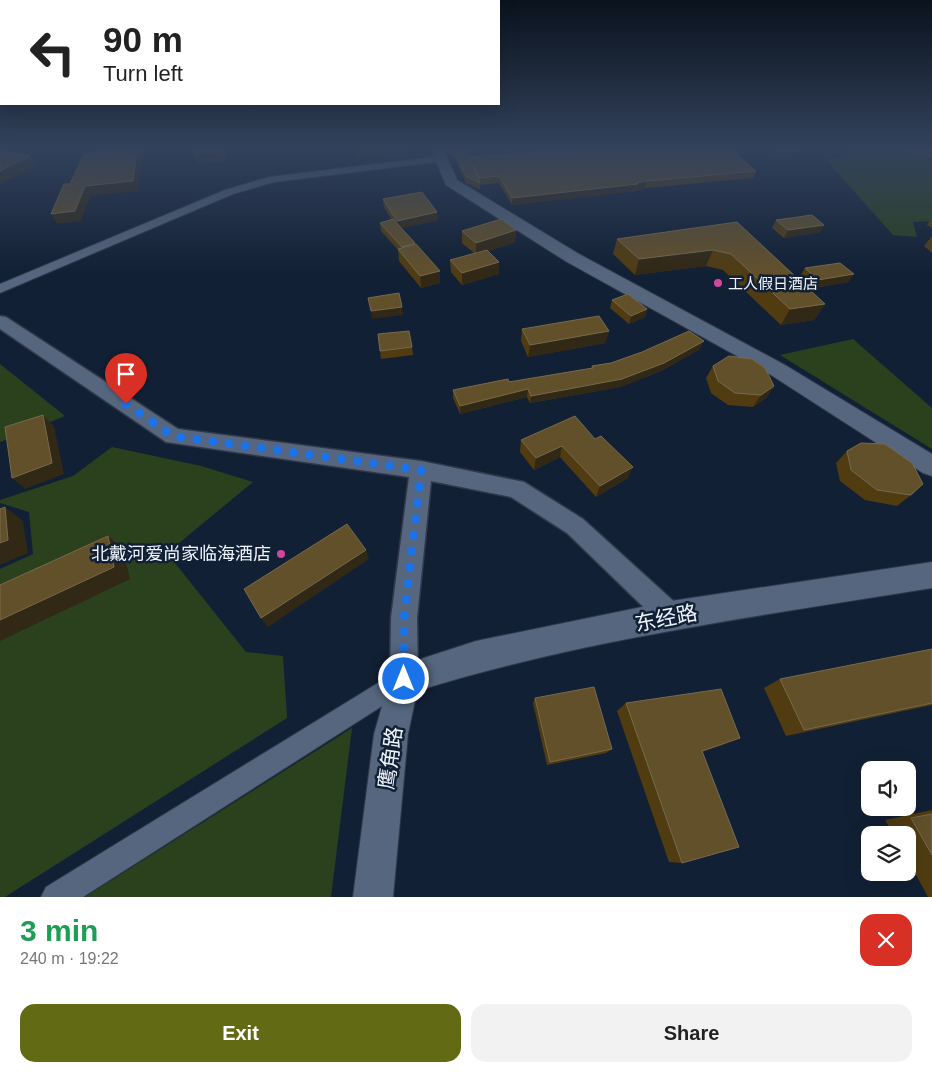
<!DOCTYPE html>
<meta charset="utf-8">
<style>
body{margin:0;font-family:Arial,"Noto Sans SC",sans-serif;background:#f2f2f2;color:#222;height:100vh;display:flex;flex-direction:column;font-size:19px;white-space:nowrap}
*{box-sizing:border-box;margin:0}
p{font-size:16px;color:#767676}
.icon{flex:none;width:28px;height:28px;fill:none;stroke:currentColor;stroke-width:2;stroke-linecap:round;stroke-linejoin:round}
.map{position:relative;height:897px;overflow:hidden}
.drawer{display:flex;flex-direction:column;background:#fff;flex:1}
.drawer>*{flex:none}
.banner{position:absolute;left:0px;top:0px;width:500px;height:105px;box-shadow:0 5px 20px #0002;background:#fff;color:#222;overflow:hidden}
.controls{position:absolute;left:861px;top:761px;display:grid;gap:10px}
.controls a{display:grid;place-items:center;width:55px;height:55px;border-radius:10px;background:#fff;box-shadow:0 5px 20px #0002;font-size:25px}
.pin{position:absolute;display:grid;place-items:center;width:42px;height:42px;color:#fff;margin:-51px -21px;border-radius:50% 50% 50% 0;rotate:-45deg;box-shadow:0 0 5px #0007}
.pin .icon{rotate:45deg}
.me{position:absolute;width:55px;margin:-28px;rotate:0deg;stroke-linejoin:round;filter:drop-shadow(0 0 4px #0008)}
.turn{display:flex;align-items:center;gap:18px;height:105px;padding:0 20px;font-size:22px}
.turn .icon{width:65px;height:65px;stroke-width:2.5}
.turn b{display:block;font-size:35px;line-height:42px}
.round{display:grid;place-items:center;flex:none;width:52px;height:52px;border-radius:15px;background:#f2f2f2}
.headline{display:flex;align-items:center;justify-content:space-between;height:85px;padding:0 20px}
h1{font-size:30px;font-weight:600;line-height:38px;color:#1e9e55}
.button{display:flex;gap:10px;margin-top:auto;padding:10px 20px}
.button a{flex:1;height:58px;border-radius:15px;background:#626b13;color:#fff;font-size:20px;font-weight:600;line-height:58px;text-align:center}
.button a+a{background:#f2f2f2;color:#222}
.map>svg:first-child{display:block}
.green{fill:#2b411e}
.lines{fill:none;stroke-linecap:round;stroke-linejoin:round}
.minor-casing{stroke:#313849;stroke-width:2}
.tertiary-casing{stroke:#313849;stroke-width:3}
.secondary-casing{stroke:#313849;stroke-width:2}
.minor{fill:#55667e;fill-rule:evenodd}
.tertiary{fill:#55667e;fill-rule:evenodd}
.secondary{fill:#55667e;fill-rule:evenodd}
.wall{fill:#513c12}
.shaded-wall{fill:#312815}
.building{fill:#62502b;stroke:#786a4c}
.route{stroke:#1a73e8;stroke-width:9;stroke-dasharray:0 16.2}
.hotel-dot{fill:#d1479c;stroke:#122035;stroke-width:2}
.labels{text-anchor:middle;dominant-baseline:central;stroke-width:5;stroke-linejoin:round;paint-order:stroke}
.far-poi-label{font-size:15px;fill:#eff5fe;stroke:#122035;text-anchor:start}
.poi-label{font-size:18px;fill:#eff5fe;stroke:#122035;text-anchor:end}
.near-street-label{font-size:21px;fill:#eff5fe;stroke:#122035}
</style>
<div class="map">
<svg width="932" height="897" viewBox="0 0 932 897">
<rect width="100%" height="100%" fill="#122035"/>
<path class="green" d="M353 149H424V150L358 157Z
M469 149H568L473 165Z
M842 149H932V221L913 222 917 237 893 235 827 161 848 154Z
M853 339 932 408V449L780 355Z
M0 364 65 416 0 442Z
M112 447 201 466 253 482 167 553 246 652 283 656 287 718 5 897H0V569L33 554 29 512 0 503V500L73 476Z
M352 728 331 897H85Z"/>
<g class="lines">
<defs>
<path id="minor" d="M441 156 446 159 444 161 274 182 233 194 0 293V284L225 190 269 177Z
M404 667 412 671 416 679 412 687 83 897H41L46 887Z"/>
<path id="tertiary" d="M0 316 6 317 178 429 421 461 524 482 583 519 680 607 684 616 680 625 671 629 662 625 567 533 511 497 431 481 417 618 418 679 414 689 404 693 394 689 390 679 391 618 409 477 166 442 0 329Z"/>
<path id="secondary" d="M431 149H443L457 180 579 254 785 365 932 454V476L923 473 771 375 567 262 446 185Z
M932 562V588C760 616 584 639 417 691L408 734 393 897H353L374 734 393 668 476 641 671 601Z"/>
</defs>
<use href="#minor" class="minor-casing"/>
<use href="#tertiary" class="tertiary-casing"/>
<use href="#secondary" class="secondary-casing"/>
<use href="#minor" class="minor"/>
<use href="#tertiary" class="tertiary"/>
<use href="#secondary" class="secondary"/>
</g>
<path class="wall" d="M448 149H466L470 157 738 153V155L756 171 753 178 645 188 636 190V191L512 205 499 183 480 185V190L466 183 455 158H452Z
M770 149H824L776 153Z
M908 149H932V157H917Z
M383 199 437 212 438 220 401 228 440 283 421 288 399 261 398 250 381 231 380 223 392 220 384 207Z
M932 218V228L927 225Z
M776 220 824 225 820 232 784 238 772 228Z
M700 227 825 304 814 320 781 325 723 270 706 266 635 275 613 254 617 239Z
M516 230 515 242 488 251 499 262V274L462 285 451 272 450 260 474 253 462 243V231Z
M932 236V253L924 246Z
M805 268 849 282 813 288 800 276Z
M612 300 647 309 645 317 629 324 610 308Z
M522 329 609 331 605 343 528 357 521 341Z
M412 347 413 355 381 359 380 351Z
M700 349 661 371 620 387 530 403 527 397 460 414 453 398V390L509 382 591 368 592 366Z
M713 366 774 386 766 398 753 407 728 405 711 393 706 378Z
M595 439 628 478 596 497 560 457 534 470 520 452 521 440Z
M847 451 911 495 897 506 865 500 840 481 836 463Z
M932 649V705L786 736 764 688 780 679Z
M535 698 612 749 606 753 547 765 533 703Z
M626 703 726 744 702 752 682 863 669 862 617 711Z
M932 810V897H928L908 860V835H894L885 820Z"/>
<path class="shaded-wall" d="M137 149H143L138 191 90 196 81 221 57 224 51 214 85 186Z
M223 149H227L226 161 198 164 194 154Z
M30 156 36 166 0 184V171Z
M647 181 645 188 636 190V191L512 205V198L636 183Z
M437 212 438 220 398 229 397 221Z
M824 225 820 232 784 238 788 230Z
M516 230 515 242 476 255V243Z
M713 250 706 266 635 275 639 259Z
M499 262V274L462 285V273Z
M440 271V283L421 288 420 276Z
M854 274 849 282 813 288 818 280Z
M825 304 814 320 781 325 790 309Z
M402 307 403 315 372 319 371 311Z
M647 309 645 317 629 324 631 316Z
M609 331 605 343 528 357 530 345Z
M704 341 700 349 661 371 620 387 530 403 531 396Z
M774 386 766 398 753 407 761 395Z
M528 389 527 397 460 414V406Z
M43 415 54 426 64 474 25 489 12 478Z
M562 446 560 457 534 470 536 458Z
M633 467 628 478 596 497 600 486Z
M5 507 23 521 28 553 0 565V543Z
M108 536 123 549 130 579 0 641V620Z
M366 550 369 559 268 627 261 618Z
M740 738 726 744 689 756 702 751Z"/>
<path class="building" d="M117 149H137L133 181 85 186 75 211 51 214 64 184H70L84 154Z
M195 149H223L222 151 194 154Z
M451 149H466L470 157 532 153 567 149H733L738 153 736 154 756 171 647 181 636 183 638 184 512 198 499 176 479 178 473 165 480 183 466 176 455 151H451Z
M4 151 30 156 0 171V153Z
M422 192 437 212 397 221 383 199Z
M812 215 824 225 788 230 776 220Z
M393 219 415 243 402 247 380 223Z
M501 219 516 230 476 243 462 231Z
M737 222 825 304 790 309 731 254 713 250 639 259 617 239Z
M416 244 440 271 420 276 398 249Z
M487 250 499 262 462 273 450 260Z
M840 263 854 274 818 280 805 268Z
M399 293 402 307 371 311 368 298Z
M628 294 647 309 631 316 612 300Z
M599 316 609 331 530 345 522 329Z
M409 331 412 347 380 351 378 334Z
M689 331 704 341 664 363 622 379 531 396 528 389 460 406 453 390 508 379 509 382 593 368 592 366 611 363 642 352Z
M729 356 752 359 765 368 774 386 761 395 735 393 718 381 713 366Z
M43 415 52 463 12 478 5 427Z
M575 416 595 439 601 436 633 467 600 486 562 446 536 458 521 440Z
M861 443 885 444 912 463 923 484 911 495 877 490 851 470 847 451Z
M5 507 8 540 0 543V509Z
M347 524 366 550 261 618 244 589Z
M108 536 114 567 0 620V585Z
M932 649V703L804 730 780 679Z
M594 687 612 749 550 762 535 698Z
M721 689 740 738 702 751 739 847 682 863 626 703Z
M932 814V855L911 818Z"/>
<linearGradient id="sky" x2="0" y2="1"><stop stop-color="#0a121d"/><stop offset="0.54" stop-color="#33425c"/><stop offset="1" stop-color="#33425c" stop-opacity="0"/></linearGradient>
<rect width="932" height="274" fill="url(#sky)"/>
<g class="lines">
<path class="route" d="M126 404 173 436 421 470 404 618V679"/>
</g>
<g class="hotel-dot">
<circle cx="718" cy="283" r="5"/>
<circle cx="281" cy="554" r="5"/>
</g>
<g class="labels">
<g class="far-poi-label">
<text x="728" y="283">工人假日酒店</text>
</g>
<g class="poi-label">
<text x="271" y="554">北戴河爱尚家临海酒店</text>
</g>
<g class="near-street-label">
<text transform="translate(666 618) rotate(-11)">东经路</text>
<text transform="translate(390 758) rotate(-82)">鹰角路</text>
</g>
</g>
</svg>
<div class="controls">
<a><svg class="icon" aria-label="sound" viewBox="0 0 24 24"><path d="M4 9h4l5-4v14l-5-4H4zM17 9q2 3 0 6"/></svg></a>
<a><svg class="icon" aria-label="layers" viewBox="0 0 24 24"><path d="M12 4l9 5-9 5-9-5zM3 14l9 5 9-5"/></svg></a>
</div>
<div class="pin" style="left:126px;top:404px;background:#d93025"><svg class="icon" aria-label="arrive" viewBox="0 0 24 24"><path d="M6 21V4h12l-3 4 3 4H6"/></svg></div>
<svg class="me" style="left:404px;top:679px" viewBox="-20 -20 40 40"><circle r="17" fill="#1a73e8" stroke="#fff" stroke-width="3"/><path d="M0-11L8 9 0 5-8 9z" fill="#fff"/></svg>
<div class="banner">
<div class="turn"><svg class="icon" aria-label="left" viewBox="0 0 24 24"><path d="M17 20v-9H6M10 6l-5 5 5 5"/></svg><div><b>90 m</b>Turn left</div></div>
</div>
</div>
<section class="drawer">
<div class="headline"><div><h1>3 min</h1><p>240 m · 19:22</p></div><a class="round" style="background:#d93025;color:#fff"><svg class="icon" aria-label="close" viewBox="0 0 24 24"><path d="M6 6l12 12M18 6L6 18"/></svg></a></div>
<div class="button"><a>Exit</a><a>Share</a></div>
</section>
